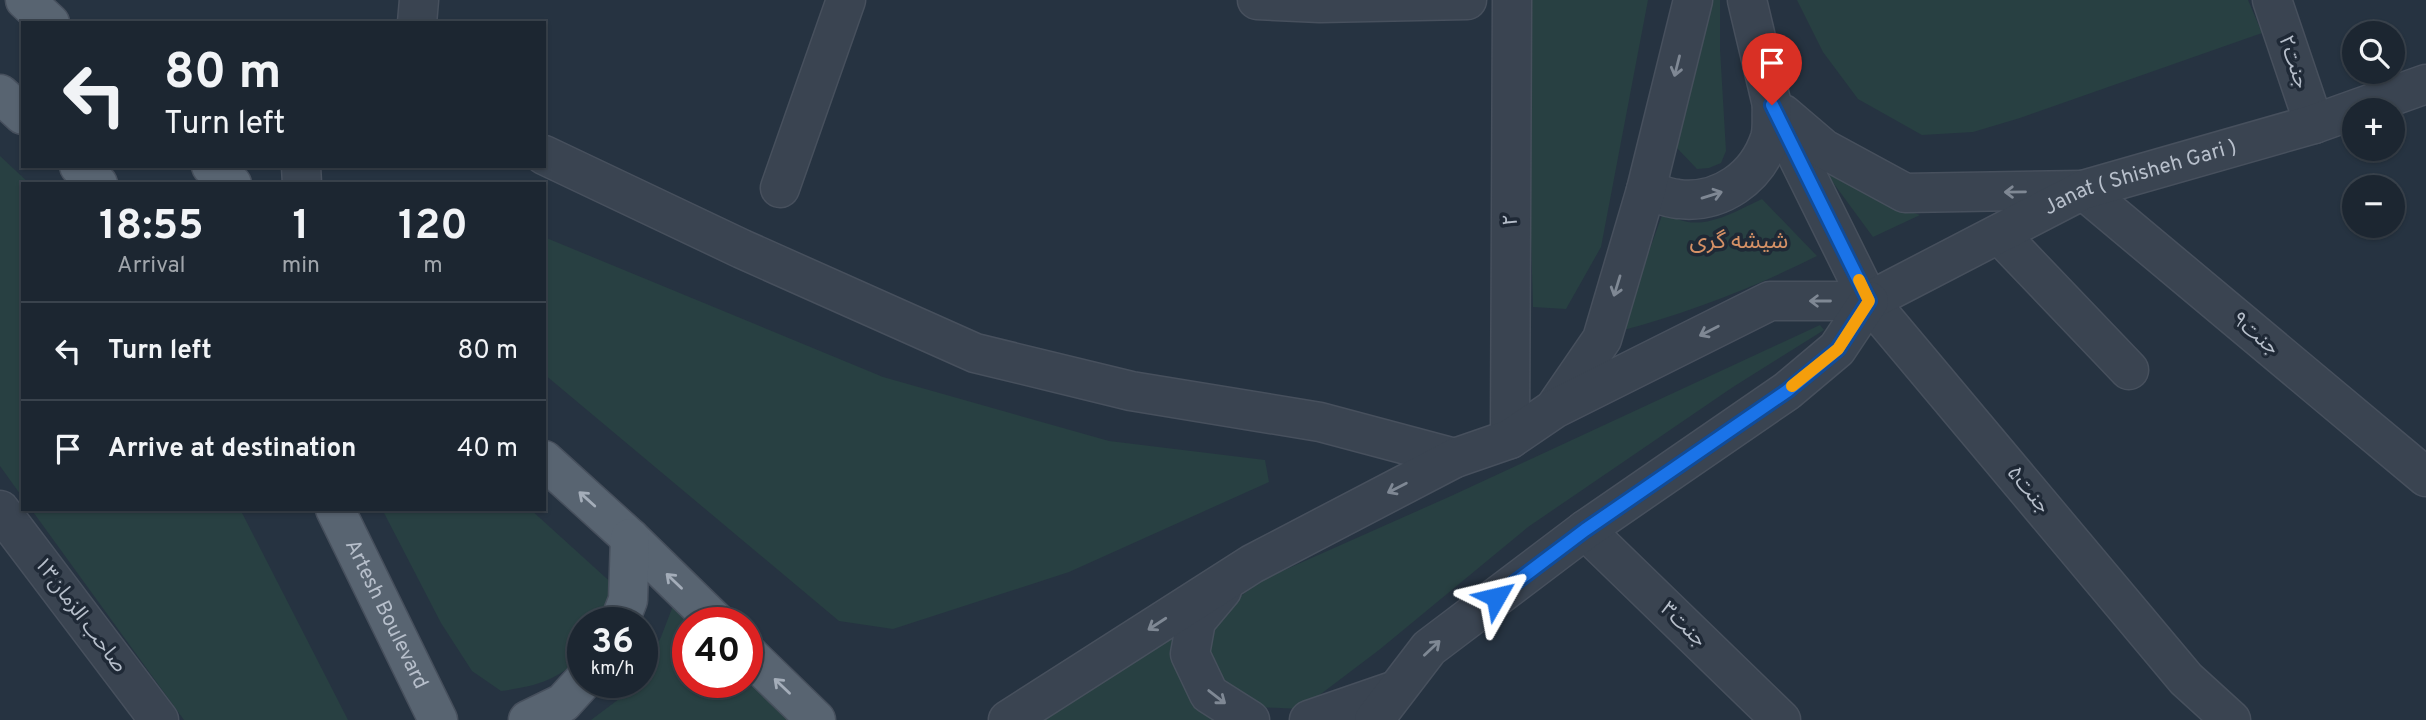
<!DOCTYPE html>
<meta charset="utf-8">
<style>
body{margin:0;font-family:Overpass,"Noto Sans Arabic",sans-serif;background:#252e39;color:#f1f3f6;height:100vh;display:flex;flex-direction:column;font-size:26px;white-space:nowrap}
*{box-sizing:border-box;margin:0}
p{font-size:23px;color:#a0a5ab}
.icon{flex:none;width:38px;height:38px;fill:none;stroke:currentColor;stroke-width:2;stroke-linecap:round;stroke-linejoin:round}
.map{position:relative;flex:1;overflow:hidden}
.details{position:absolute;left:21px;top:182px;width:525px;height:329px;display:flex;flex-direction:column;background:#1c2631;border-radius:0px;box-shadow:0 2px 5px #0004,0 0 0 2px #3a434d}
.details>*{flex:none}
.guide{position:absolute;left:21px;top:21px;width:525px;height:147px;border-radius:0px;box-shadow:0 2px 5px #0004,0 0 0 2px #3a434d;background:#1c2631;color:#f1f3f6;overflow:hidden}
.tools{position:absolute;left:2342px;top:21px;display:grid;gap:14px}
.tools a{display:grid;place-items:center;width:63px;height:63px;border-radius:50%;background:#1c2631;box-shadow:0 2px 5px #0004,0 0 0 2px #3a434d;font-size:35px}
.speed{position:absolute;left:567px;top:607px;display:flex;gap:14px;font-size:35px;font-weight:700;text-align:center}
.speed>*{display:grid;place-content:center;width:91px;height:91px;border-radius:50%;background:#1c2631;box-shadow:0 2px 5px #0004,0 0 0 2px #3a434d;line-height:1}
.speed small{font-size:18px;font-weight:400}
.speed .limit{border:10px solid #d22;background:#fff;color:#111}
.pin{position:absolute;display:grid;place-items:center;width:60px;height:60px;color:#fff;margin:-72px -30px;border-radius:50% 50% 50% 0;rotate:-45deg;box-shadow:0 0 7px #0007}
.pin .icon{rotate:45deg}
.me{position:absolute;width:77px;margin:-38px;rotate:53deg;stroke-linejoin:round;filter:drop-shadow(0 0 5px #0008)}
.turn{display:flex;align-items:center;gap:24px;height:147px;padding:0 28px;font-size:32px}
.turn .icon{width:91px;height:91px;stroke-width:2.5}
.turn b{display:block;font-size:49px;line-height:60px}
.eta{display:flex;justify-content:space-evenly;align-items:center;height:119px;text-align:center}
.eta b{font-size:42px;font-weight:700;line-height:49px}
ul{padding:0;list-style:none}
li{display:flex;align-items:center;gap:21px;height:98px;padding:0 28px;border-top:2px solid #3a434d}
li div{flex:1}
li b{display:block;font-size:26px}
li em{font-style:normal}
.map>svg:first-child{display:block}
.green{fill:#284042}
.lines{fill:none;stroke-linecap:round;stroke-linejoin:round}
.minor-casing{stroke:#47505d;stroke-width:41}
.major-casing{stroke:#47505d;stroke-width:41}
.minor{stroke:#3a4451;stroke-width:38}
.major{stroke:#586471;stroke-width:38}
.oneway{stroke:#7f8894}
.oneway2{stroke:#a4adb9}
.route-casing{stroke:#114b97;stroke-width:18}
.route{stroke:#1a73e8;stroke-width:12}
.slow{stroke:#f59e0b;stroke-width:12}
.labels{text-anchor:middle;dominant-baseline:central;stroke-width:7;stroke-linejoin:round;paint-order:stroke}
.street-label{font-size:21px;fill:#b7bfcb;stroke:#1f2936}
.neighbourhood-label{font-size:23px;fill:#d69166;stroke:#1f2936}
</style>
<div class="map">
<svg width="2426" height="720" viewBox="0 0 2426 720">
<rect width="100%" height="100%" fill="#263341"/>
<path class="green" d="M1524 0H1648L1601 247 1566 309 1533 307Z
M1707 0H1720V49L1726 151 1721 163 1709 168 1697 169 1677 148Z
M1797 0H2248L2262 33 2020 118 1973 132 1922 135 1858 99 1823 52Z
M0 156 30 184H23V498L0 466Z
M1826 173 1880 201 1920 215 1873 237Z
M1762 199 1817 256C1751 289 1690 312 1620 331L1664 210C1668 213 1673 217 1678 219 1705 231 1738 210 1762 199Z
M544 237 883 377 1109 441 1265 460 1269 482 1069 572 893 629 839 621 544 374Z
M1820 325 1824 330 1733 387 1528 527 1379 650 1301 709 1258 707 1220 685 1204 654 1208 622 1260 581 1451 496Z
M31 509H240L348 720H184Z
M382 509H530L616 587 606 623H583V656C555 681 537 686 501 691L472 671 441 623Z
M676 598 701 623H688V682H747V668L800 720H591L635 687 638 683 642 682V673L661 637Z
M1175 634 1220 720H1020Z"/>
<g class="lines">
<defs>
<g id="minor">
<path d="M1257 0 1320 3 1467 0"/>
<path d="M1747 0 1772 105 1869 301 2186 679 2231 720"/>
<path d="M2272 0 2314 124"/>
<path d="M417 23 419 0"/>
<path d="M1783 114 1824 149 1905 193 2083 190 2426 477"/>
<path d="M544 155 742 249 975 353 1131 391 1320 422 1455 458"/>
<path d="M301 166 302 184"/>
<path d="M780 188 846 0"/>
<path d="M1646 190C1656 193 1667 198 1678 199 1720 204 1757 178 1770 138 1773 128 1771 115 1772 105"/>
<path d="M1999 234 2129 370"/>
<path d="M1556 406 1602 339 1646 190 1693 0"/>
<path d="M1510 439 1512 0"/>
<path d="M0 510 159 720"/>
<path d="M1585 530 1781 720"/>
<path d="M1222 590 1196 621 1190 654 1209 694 1250 720"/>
<path id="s1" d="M1008 720 1252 564 1455 458 1510 439 1554 409 1770 301H1869L2083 190 2314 124 2426 84"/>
<path d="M1309 720 1396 690"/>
<path d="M1374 720 1429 648 1585 530 1787 391 1837 349 1869 301"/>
</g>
<g id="major">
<path d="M25 0 50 23"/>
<path d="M0 94 23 115"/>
<path d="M79 166 98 184"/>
<path d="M211 166 232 184"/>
<path d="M544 460 630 538 717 623"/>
<path id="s2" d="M335 509 438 720"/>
<path d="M619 623 628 600 630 538"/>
<path d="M747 653 816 720"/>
<path d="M528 720 563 703 583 681"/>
</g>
</defs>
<use href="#minor" class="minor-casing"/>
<use href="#major" class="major-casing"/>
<use href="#minor" class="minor"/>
<use href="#major" class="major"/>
</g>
<defs><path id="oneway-shaft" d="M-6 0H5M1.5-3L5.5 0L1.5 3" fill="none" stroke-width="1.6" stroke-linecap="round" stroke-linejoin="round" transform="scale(1.75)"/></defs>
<g class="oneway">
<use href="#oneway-shaft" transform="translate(1677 66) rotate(104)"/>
<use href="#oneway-shaft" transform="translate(2015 192) rotate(179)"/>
<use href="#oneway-shaft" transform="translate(1712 195) rotate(-17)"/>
<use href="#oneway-shaft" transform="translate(1617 286) rotate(107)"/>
<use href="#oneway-shaft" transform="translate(1820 301) rotate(-180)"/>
<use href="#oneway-shaft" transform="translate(1709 331) rotate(153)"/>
<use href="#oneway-shaft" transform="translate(1397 488) rotate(153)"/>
<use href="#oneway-shaft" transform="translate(1157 624) rotate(147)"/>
<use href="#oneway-shaft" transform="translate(1432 648) rotate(-43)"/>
<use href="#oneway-shaft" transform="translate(1217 697) rotate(38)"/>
</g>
<g class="oneway2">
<use href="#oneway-shaft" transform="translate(587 499) rotate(-138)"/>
<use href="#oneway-shaft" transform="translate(674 581) rotate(-136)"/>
<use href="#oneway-shaft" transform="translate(782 686) rotate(-136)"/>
</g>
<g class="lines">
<defs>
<path id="route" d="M1496 597 1585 530 1787 391 1838 349 1869 301 1772 105"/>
</defs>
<use href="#route" class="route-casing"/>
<use href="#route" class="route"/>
<path class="slow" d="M1792 386 1838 349 1869 301 1859 280"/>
</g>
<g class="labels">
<g class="street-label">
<text transform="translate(2293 62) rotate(71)">جنت۲</text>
<text stroke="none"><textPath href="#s1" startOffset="1270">Janat ( Shisheh Gari )</textPath></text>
<text transform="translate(1511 220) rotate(-90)">۲</text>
<text transform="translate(2255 334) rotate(40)">جنت۹</text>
<text transform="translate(2028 490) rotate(50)">جنت۵</text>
<text transform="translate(80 615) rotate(53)">صاحب الزمان۱۳</text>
<text stroke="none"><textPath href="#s2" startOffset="117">Artesh Boulevard</textPath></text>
<text transform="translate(1683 625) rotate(44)">جنت۳</text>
</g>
<g class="neighbourhood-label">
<text x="1739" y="242">شیشه گری</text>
</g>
</g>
</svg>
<div class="tools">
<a><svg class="icon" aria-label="search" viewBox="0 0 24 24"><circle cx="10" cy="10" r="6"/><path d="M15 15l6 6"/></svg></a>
<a>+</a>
<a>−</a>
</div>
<div class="speed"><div>36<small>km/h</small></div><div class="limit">40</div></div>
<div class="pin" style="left:1772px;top:105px;background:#d93025"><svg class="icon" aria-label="arrive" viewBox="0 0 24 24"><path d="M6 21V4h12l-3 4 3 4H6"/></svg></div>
<svg class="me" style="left:1496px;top:597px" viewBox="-20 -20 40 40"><path d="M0-17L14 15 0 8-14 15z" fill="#1a73e8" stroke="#fff" stroke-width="4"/></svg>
<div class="guide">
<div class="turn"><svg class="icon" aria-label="left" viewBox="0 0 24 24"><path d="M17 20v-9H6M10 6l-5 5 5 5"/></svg><div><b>80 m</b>Turn left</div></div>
</div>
<section class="details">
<div class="eta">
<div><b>18:55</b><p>Arrival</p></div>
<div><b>1</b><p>min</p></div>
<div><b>120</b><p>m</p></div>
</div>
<ul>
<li><svg class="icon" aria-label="left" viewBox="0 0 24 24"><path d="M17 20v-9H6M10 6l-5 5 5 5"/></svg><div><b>Turn left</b></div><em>80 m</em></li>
<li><svg class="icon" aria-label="arrive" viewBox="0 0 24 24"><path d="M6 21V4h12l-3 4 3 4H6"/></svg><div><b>Arrive at destination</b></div><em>40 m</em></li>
</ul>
</section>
</div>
